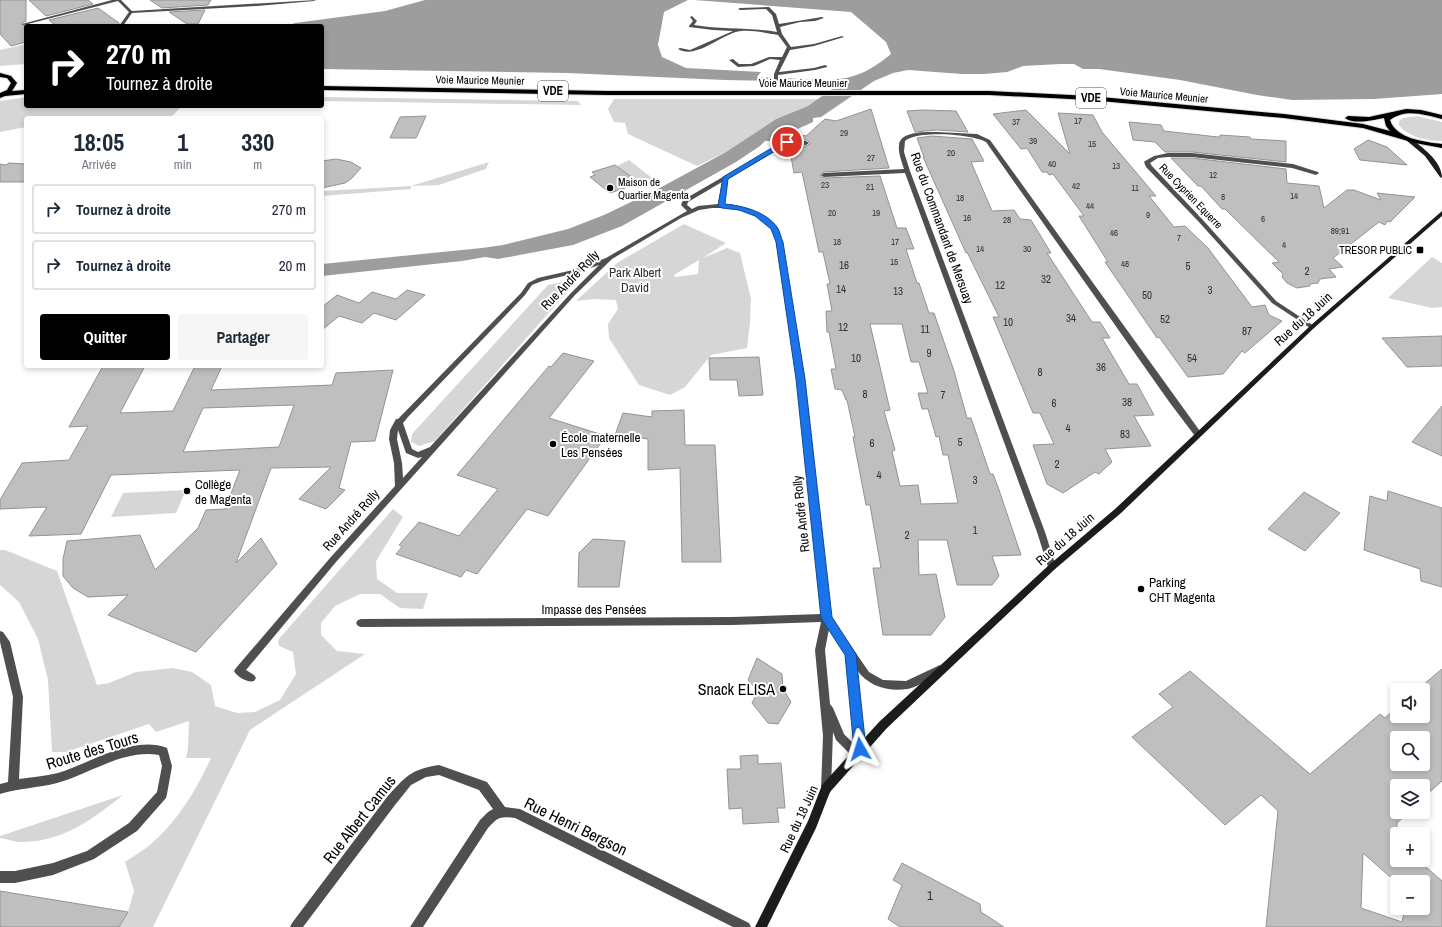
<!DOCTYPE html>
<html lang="fr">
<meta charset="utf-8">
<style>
body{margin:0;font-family:"Archivo Narrow",sans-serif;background:#f6f6f7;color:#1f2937;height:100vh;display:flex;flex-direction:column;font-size:15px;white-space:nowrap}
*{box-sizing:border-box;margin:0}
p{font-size:13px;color:#747a83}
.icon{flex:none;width:22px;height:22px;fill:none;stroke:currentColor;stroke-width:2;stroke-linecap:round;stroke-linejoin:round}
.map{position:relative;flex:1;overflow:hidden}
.sheet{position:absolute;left:24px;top:116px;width:300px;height:252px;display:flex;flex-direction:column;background:#fff;border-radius:4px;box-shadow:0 2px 6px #0003}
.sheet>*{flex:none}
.top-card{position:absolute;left:24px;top:24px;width:300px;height:84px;border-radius:4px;box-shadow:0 2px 6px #0003;background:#000;color:#fff;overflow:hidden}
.buttons{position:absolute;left:1390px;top:683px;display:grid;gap:8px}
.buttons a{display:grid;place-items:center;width:40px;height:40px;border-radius:4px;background:#fff;box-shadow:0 2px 6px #0003;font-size:20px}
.pin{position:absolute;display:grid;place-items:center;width:34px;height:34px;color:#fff;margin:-17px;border:2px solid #fff;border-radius:50%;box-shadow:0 1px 4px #0007}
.me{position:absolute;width:44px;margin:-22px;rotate:354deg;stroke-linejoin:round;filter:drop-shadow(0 0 3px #0008)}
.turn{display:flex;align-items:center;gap:14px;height:84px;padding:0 16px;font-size:18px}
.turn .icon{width:52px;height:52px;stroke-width:2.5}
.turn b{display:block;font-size:28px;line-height:34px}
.eta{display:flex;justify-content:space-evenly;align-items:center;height:68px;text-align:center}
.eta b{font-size:24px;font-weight:800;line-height:28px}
.primary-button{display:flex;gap:8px;margin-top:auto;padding:8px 16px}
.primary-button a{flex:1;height:46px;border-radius:4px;background:#000;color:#fff;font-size:16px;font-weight:800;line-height:46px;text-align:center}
.primary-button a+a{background:#f6f6f7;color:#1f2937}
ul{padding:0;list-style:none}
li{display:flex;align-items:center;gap:12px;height:50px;margin:0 8px 6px;padding:0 8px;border:2px solid #e0e1e3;border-radius:4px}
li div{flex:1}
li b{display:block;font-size:15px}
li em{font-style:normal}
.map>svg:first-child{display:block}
.green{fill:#d6d6d6;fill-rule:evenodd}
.water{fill:#9d9d9d}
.building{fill:#bfbfbf;stroke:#939393;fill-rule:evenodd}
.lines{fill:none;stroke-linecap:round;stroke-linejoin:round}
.primary-casing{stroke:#dbdbdb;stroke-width:2}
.street{fill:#4f4f4f;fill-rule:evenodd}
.secondary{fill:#1c1c1c;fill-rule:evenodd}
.primary{fill:#000;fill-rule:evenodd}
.route{fill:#1a73e8;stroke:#114b97}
.poi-dot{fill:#000;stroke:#fff;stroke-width:1.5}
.labels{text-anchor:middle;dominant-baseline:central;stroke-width:4;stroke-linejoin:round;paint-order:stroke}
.far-number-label{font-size:9px;fill:#303030}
.far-street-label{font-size:11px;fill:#000;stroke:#fff}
.far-poi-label{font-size:11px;fill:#000;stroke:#fff;text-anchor:start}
.number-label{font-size:11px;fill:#303030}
.shield{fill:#fff;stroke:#4c4c4c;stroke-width:1}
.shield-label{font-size:12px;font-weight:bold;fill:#000}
.street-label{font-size:13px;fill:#000;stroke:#fff}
.park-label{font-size:13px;fill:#2d2d2d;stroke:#fff}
.poi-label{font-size:13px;fill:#000;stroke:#fff;text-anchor:start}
.near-number-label{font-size:13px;fill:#303030}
.near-poi-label{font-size:16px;fill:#000;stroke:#fff;text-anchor:end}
.near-street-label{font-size:16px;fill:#000;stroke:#fff}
</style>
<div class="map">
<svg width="1442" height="927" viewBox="0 0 1442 927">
<rect width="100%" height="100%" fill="#fff"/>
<path class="green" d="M26 44V64L0 66V50Z
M26 97V106H182L170 118H26V127L0 132V101Z
M322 97 578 101 581 105 322 101Z
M614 99H820L808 106 776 119 726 152 697 166 628 134 625 123 614 122 608 109Z
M1417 116 1442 122V141C1427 141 1408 137 1399 125V121L1403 118Z
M629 160 652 178 640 183 617 166Z
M489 162 486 169 439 185 411 186V189L322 196V191L411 186Z
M684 224 726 243 703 258 727 248 740 253 751 299 750 322 747 348 711 355 685 387 670 395 639 385 609 338 608 324 618 309 616 300 594 299 576 301 617 263ZM699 260 698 274 675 277 674 275Z
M1432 257 1442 263V307L1432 308 1388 298Z
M576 279 578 280 435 441 419 446 411 442 412 434 548 285Z
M186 490 176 513 111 517 123 493Z
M393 509 403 517 376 561 377 579 397 593H428L423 609 400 608 380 594H360L335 606 321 623V635L337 651 365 654 250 730 153 927H119L128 912 134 891 125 862C133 856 143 851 151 844 178 820 196 791 211 758H186L188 748 189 721 156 732 149 724 66 752H52L48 680 38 639 19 602 0 585V550H5L57 571 97 685 109 683 136 672 173 668 192 672 211 685 215 706 237 713 255 712 280 700 296 674 293 652 279 646 278 640Z
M123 795C93 819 64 841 24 842 17 843 8 839 0 838V836Z"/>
<path class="water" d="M425 0H688L664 12 658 45 662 57 686 68 761 72 757 77 773 78 772 81 725 80 567 73 322 69V26H288L295 23 385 11Z
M694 0H1442V94L1374 99 1292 100 1257 95 1180 80 1099 69H1083L1074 64H1060L1023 66 1007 72 984 74H962L908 70 893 73 874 81 821 117 813 118V122L771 141H765L760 146 736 162 622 226 573 245 498 259 485 257 462 261 322 276V264L482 248 503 245 568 229 604 215 656 190 726 152 776 119 808 106 842 82 830 81H780V78C828 80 852 87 891 54L886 42 851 12Z"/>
<path class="building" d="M0 0H26V21L21 24 26 26V42L11 46 0 34Z
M29 0H88L93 4 46 16Z
M150 0H211L208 5 162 8Z
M98 8 119 23 118 26H56L49 20Z
M205 10 198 24H187L169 12Z
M871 109 889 168 824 172 820 175 824 178 880 176 897 228H906L914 249H906L917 283H919L929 313H934L954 371 967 418H971L990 474H993L998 487 1021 555 992 556 999 576 992 585H957L947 540H918L919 575 936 574 945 617 931 635H883L873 568H881L870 505H866L853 437H855L847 400H846L842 390 835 389 831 369H836L829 332H827L826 311H832L827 284H830L823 252H819L802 172 794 173 789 146H806L810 144V143L807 140 796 139 801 135 806 136 825 119 836 121ZM870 324H902L911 362H919L928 393H918L922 409H928L936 437 939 436 943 455H948L958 503 921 504 918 485 900 486 892 451 895 450 884 411 890 410Z
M922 110 956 111 968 132 937 130 915 132 907 111Z
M1026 110 1070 154 1058 113 1093 115 1102 132 1156 196H1149L1174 227 1185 226 1208 248 1252 307 1265 305 1269 315 1282 321 1245 353 1242 351 1223 374 1188 377 1159 337 1157 338 1105 262H1108L1079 216H1084L1053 174 1049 175 1047 172H1042L1027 148 1021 149 993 114Z
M426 116 416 138H390L400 117Z
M1129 122 1161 125 1164 131 1218 137H1220V135L1250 137 1251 139 1286 141V162L1192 152H1165L1155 142 1133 140Z
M932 136 972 139 984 161 971 162 992 211 1014 210 1020 219 1031 220 1051 253H1047L1092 322H1100L1110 338H1102L1129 384H1137L1154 415 1134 416 1151 446 1105 449 1112 462 1099 474 1095 472 1063 493 1047 484 1033 445 1054 444 1040 413H1033L993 317H999L967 252 966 253 923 157H924L917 138Z
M1368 140 1387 147 1407 165 1360 160 1354 149Z
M1171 158H1192L1286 169 1287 183 1319 186 1324 208 1347 190H1354L1381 200 1377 193 1415 197 1390 222 1387 221 1385 225 1379 222 1333 258 1343 267 1329 269 1336 277 1320 279 1318 283 1310 284V286L1297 288 1287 283 1282 277 1283 274 1272 263 1279 262 1225 209H1222L1201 186H1198Z
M336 159 351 162 361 168 352 178 345 183 322 188V161Z
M9 163 26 164V182H0V164L6 165Z
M615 165 640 183 610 193 590 177 595 175 592 172Z
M407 290 425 295 396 320 374 313 362 323 339 316 322 330V307L337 295 359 303 372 292 396 299Z
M1442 336V366L1407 367 1382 338Z
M563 353 594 361 549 418 606 436 548 516 527 509 477 574 466 570 461 577 396 554 402 547 399 545 419 522 459 536 498 489 457 475 549 366 551 367Z
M759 357 763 395 739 396 737 380H710L709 358Z
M103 366H145L120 413 173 411 195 366H222L211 390 332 385 336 373 393 370 375 441 351 442 339 488 345 490 326 509 299 499 331 467 271 468 236 563 261 538 277 564 196 652 108 615 128 595 88 597 73 588 63 576V559L67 541 140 535 155 570 198 528 206 510 225 509 240 470 111 475 81 534 29 536 47 507 0 509V500L22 463 69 460 88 426 69 427ZM294 405 279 447 183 452 203 408Z
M1442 406V456L1412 442Z
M684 410 685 445H715L721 562H682L680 468 648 470V439L615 435 623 413 652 417V411Z
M1388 491 1442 508V587L1421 581 1420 569 1364 550 1370 496 1387 501Z
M1304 492 1340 513 1305 551 1268 529Z
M593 539 625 541 619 587H578L579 553Z
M757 658 782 674 783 689 791 702 778 724 768 723 752 703 758 691 748 680Z
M1442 669V781L1423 798V786H1397V812H1409L1397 823V860H1418L1442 881V927H1266L1278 811 1261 795 1225 825 1132 737 1173 707 1159 694 1190 671 1310 774 1380 714 1385 718 1397 707V716H1423V690H1417ZM1397 738H1423V764H1397ZM1363 853 1397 883V882H1423V908H1405L1402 922 1361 908Z
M758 755V764L781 763 785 808H777L779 822 743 824 742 808 729 809 727 769H741L740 756Z
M902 863 980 904 981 912 1004 927H900L888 919 902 885 893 880Z
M0 891 128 912 119 927H0Z"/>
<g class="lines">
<defs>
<path id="primary" d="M0 73 11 76 17 83 12 91 26 90V94L5 96 0 98V93L7 90 11 83 7 78 0 77Z
M322 86 608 91H989L1090 96 1284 114 1363 124 1390 131 1386 126 1384 118C1373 120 1354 125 1345 118L1348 116 1369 117 1406 109 1421 110 1442 115V119C1425 115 1406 108 1390 120 1396 139 1425 142 1442 144V148L1415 143 1363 128 1284 118 1090 100 989 95H608L322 90Z"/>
</defs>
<use href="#primary" class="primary-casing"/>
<path class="street" d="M112 0H121L132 11 316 0 314 1 257 6 132 13 123 26H119L129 12 118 1 24 25 22 24Z
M769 7 776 14 779 24 822 17 824 18 815 21 800 22 780 27 782 34 791 47 814 44 842 36 844 37 814 46 790 50 779 72 814 68 825 65 827 66V67L815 70 778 75V82L776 83 774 82V74L780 60 770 59 754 66 738 67 729 60 733 59 739 64H751L769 57H782L787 47 778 35C767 33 753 30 741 31 722 33 697 60 678 49L680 48 690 50 733 31 713 30 689 27V26L693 21 690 17 692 16 697 21 694 25C722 30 750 27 777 32L772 15 766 9 740 10 738 9 740 8Z
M937 132 977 134 990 140 1202 434 1201 436H1195L1170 403 986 142C972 134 917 130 905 141L904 152 910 171 1045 532 1056 567 1055 569 1052 570 1049 569 1048 567 1037 532 905 173 824 177 821 175 824 173 904 169C902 162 898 153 899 145 900 131 926 132 937 132Z
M787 140 806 141 809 143 806 145 788 144 728 179 724 204C740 204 768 214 777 227 780 231 781 238 782 242L805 379 831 617 869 672 883 680 906 681 940 665 943 666 945 669 943 672C935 676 916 688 907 689 888 692 868 686 857 670L865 749 862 753 861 757 857 759 853 757 836 740 833 732 831 789 830 793 826 794 822 793 821 789 823 736 815 650 821 622 732 625 361 627 358 626 356 623 358 620 361 619 732 617 821 614 797 379 776 242 772 229 764 221 748 212 728 208H712L699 210 681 218 612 259 575 295 336 562 246 670 254 675 256 678 254 681C248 683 237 677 234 671L236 668 330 558 395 486 394 463 389 439 390 430 396 419H398L521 293 528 283 538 278 573 270 606 258 687 211 681 205 683 200ZM722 182 718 204 698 206 692 209 687 205 688 202ZM599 265 571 293 430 447 418 452 412 449 403 423 408 417 525 295 532 285 542 281 577 273ZM398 430 406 453 418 458 422 457 403 478 402 463 397 439ZM829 629 846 655 854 744 844 734 833 708 830 704 825 650Z
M1168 153H1192L1293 164 1318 172 1319 173 1316 175 1292 168 1192 157H1168L1158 158 1150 163 1152 166 1202 219 1276 301 1314 326 1315 327 1314 328H1310L1272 303 1198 221 1146 167 1144 162 1145 161 1154 156Z
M0 631 3 632 10 642 23 697 19 779C32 777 45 776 58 773 91 763 132 735 167 748L172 766 167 794 166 798 137 831 94 859 53 875 15 883H0V871H15L53 863 87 851 129 823 157 792 162 766 159 755C123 749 90 774 57 783 38 788 19 788 0 794V784L8 782 13 697 0 642Z
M439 765 487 782 505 807 520 809 749 923 751 927H733L515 818C500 816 498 817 488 828L423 927H410L480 820 488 812 493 809 479 790 439 775 426 777 411 785 395 805 303 927H290L292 923 387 797C405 777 411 769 439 765Z"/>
<path class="secondary" d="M1406 138H1410C1422 147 1442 161 1442 178L1440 177 1425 156 1406 140Z
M1442 211V216L1314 328 1121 513 1055 569 887 728 830 792 816 828 767 927H755L808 821 822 785 879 722 1049 565 1115 509 1310 326Z"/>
<use href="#primary" class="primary"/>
</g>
<path class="route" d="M785 140 790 142 728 179 725 204C743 206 765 211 777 227 780 231 781 238 783 242L805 379 832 617 856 654 866 749 864 753 860 755 856 753 854 749 845 655 821 618 796 379 776 242 771 229 755 216 739 210 722 208 718 206 723 177Z"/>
<g class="poi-dot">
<circle cx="610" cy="188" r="4"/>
<rect x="1416" y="246" width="8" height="8" rx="2"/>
<circle cx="553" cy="444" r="4"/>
<circle cx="187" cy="491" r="4"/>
<circle cx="1141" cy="589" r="4"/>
<circle cx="783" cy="689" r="4"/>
</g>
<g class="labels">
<g class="far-number-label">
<text x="1078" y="121">17</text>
<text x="1016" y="122">37</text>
<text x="844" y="133">29</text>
<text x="1033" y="141">39</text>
<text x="1092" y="144">15</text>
<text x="951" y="153">20</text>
<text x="871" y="158">27</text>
<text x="1052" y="164">40</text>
<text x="1116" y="166">13</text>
<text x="1213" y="175">12</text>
<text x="825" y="185">23</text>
<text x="1076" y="186">42</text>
<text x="870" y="187">21</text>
<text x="1135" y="188">11</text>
<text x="1294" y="196">14</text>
<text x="1223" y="197">8</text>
<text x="960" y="198">18</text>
<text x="1090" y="206">44</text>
<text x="832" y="213">20</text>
<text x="876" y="213">19</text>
<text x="1148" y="215">9</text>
<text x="967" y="218">16</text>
<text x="1263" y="219">6</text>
<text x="1007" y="220">28</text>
<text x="1340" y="231">89;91</text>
<text x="1114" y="233">46</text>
<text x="1179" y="238">7</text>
<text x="837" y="242">18</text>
<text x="895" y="242">17</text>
<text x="1284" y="245">4</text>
<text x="980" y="249">14</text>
<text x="1027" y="249">30</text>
<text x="894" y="262">15</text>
<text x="1125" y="264">48</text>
</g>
<g class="far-street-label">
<text transform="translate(480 80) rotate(1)">Voie Maurice Meunier</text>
<text x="803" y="83">Voie Maurice Meunier</text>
<text transform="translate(1164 95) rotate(5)">Voie Maurice Meunier</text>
<text transform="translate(1191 196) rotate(46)">Rue Cyprien Equerre</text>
</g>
<g class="far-poi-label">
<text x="618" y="182">Maison de<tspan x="618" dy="13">Quartier Magenta</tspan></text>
<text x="1412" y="250" text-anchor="end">TRESOR PUBLIC</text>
</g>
<g class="number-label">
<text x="844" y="265">16</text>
<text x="1188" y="266">5</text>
<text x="1307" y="271">2</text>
<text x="1046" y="279">32</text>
<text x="1000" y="285">12</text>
<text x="841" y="289">14</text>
<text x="1210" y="290">3</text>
<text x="898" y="291">13</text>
<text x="1147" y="295">50</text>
<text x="1071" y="318">34</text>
<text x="1165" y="319">52</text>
<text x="1008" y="322">10</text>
<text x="843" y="327">12</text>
<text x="925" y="329">11</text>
<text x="1247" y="331">87</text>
<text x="929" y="353">9</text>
<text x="856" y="358">10</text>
<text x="1192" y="358">54</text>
<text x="1101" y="367">36</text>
<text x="1040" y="372">8</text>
<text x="865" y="394">8</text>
<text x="943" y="395">7</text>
<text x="1127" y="402">38</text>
<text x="1054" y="403">6</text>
<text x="1068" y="428">4</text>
<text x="1125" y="434">83</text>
<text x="960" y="442">5</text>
<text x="872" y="443">6</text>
<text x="1057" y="464">2</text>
<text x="879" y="475">4</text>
<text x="975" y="480">3</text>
<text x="975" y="530">1</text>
<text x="907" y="535">2</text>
</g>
<g class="shield">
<rect x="538" y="81" width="30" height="20" rx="3"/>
<rect x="1076" y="88" width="30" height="20" rx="3"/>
</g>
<g class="shield-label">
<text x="553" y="91">VDE</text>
<text x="1091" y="98">VDE</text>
</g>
<g class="street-label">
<text transform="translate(942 228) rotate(70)">Rue du Commandant de Mersuay</text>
<text transform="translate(570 280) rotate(-46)">Rue André Rolly</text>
<text transform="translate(1303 319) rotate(-42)">Rue du 18 Juin</text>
<text transform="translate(801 514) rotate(-96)">Rue André Rolly</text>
<text transform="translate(351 520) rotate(-48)">Rue André Rolly</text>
<text transform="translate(1065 539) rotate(-41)">Rue du 18 Juin</text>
<text x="594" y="609">Impasse des Pensées</text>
<text transform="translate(799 819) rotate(-65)">Rue du 18 Juin</text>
</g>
<g class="park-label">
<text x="635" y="272">Park Albert<tspan x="635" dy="15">David</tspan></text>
</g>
<g class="poi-label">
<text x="561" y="437">École maternelle<tspan x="561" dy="15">Les Pensées</tspan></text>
<text x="195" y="484">Collège<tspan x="195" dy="15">de Magenta</tspan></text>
<text x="1149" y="582">Parking<tspan x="1149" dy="15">CHT Magenta</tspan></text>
</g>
<g class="near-number-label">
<text x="930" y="895">1</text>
</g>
<g class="near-poi-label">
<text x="775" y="689">Snack ELISA</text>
</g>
<g class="near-street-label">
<text transform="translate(92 750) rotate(-17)">Route des Tours</text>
<text transform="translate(359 819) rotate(-52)">Rue Albert Camus</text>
<text transform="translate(576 826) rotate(26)">Rue Henri Bergson</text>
</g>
</g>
</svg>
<div class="buttons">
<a><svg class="icon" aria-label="sound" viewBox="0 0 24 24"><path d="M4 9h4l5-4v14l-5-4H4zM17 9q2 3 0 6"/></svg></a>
<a><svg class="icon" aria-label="search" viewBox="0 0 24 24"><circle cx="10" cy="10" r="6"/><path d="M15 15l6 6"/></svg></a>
<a><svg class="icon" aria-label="layers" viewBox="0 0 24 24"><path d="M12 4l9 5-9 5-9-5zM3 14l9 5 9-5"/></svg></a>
<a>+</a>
<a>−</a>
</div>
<div class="pin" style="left:787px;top:142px;background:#d93025"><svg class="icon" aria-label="arrive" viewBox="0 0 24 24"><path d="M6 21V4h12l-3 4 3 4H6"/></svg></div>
<svg class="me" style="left:860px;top:749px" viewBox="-20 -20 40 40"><path d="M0-17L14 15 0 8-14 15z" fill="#1a73e8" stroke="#fff" stroke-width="4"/></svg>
<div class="top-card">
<div class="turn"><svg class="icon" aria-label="right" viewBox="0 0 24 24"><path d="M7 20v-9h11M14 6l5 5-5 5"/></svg><div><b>270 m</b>Tournez à droite</div></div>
</div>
<section class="sheet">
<div class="eta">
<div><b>18:05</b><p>Arrivée</p></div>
<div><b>1</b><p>min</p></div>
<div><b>330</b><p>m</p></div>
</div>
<ul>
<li><svg class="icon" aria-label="right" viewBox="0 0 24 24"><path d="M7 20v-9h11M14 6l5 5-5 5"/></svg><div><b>Tournez à droite</b></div><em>270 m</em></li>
<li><svg class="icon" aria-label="right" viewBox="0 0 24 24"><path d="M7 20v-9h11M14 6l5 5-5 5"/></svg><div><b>Tournez à droite</b></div><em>20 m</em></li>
</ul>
<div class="primary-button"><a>Quitter</a><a>Partager</a></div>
</section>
</div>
